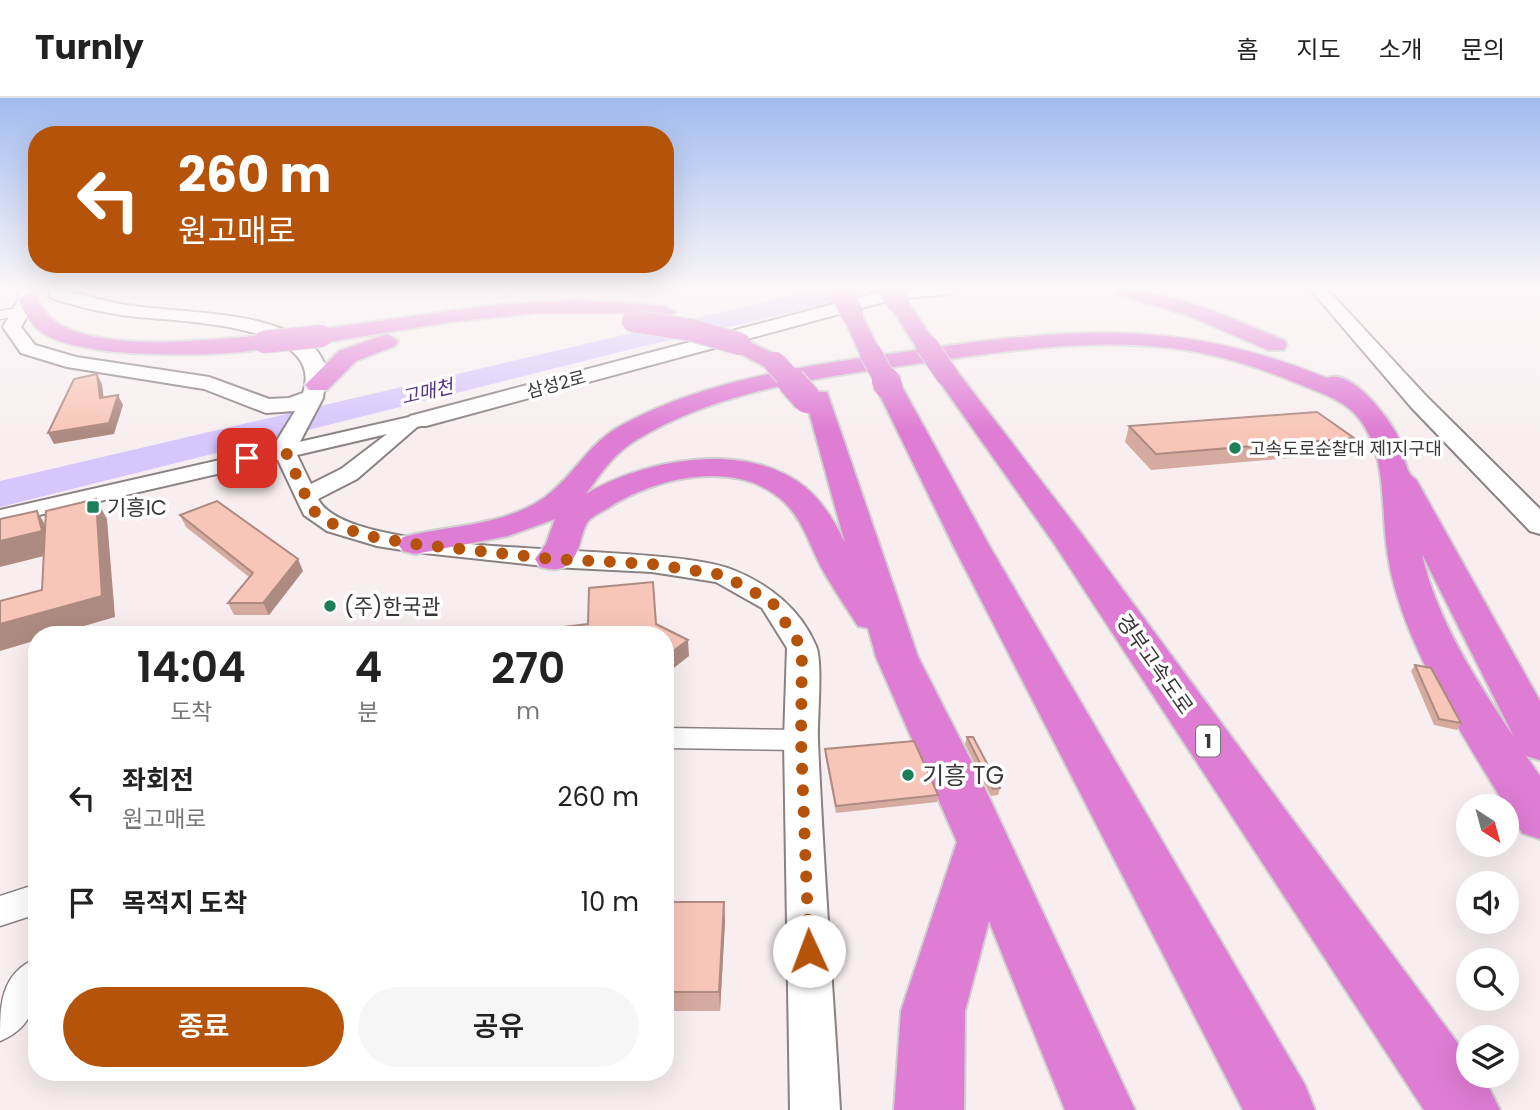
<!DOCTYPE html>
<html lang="ko">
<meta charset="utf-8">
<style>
body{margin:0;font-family:Poppins,"Noto Sans KR",sans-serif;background:#f6f6f6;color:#222;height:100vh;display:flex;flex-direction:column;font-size:26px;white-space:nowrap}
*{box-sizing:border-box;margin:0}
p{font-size:23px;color:#767676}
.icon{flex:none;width:38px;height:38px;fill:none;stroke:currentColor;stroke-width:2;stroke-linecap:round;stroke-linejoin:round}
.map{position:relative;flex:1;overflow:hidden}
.details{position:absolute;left:28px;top:528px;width:646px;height:455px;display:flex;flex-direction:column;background:#fff;border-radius:28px;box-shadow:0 7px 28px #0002}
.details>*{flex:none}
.hud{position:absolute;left:28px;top:28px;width:646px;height:147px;border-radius:28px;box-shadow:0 7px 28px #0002;background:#b45309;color:#fff;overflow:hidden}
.needle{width:46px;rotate:144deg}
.fabs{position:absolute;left:1456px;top:696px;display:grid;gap:14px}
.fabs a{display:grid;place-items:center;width:63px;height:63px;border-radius:50%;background:#fff;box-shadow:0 7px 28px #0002;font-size:35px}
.pin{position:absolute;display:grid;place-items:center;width:60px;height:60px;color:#fff;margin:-30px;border-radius:14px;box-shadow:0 4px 10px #0006}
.me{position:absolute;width:77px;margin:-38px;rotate:358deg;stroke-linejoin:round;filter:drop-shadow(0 0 5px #0008)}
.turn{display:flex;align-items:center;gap:24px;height:147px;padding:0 35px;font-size:32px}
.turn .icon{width:91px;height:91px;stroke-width:2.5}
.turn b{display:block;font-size:49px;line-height:60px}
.eta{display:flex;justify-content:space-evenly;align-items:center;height:119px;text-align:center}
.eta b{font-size:42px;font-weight:600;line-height:49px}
.cta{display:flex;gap:14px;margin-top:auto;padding:14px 35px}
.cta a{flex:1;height:80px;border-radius:42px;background:#b45309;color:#fff;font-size:28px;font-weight:600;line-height:80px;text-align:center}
.cta a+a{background:#f6f6f6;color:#222}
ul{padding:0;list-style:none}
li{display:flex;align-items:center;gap:21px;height:105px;padding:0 35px}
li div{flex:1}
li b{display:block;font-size:26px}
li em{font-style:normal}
header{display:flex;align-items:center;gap:42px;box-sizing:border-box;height:98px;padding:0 35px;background:#fff;border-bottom:2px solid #e0e0e0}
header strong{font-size:33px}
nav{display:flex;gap:38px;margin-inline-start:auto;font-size:24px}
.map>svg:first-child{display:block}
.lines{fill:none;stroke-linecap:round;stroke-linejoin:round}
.river{fill:#d7c5fd;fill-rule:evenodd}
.minor-casing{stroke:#8a8183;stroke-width:3}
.tertiary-casing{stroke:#8a8183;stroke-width:4}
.secondary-casing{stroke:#8a8183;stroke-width:4}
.motorway-casing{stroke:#d0cfcf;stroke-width:4}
.minor{fill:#fff;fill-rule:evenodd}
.tertiary{fill:#fff;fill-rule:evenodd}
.secondary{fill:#fff;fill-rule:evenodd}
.motorway{fill:#df7cd4;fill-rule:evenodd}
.motorway-bridge-far1-casing{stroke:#d0cfcf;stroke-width:24;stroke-linecap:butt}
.motorway-bridge-casing{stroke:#d0cfcf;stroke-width:31;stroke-linecap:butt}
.motorway-bridge-far1{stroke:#df7cd4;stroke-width:22}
.motorway-bridge{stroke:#df7cd4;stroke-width:28}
.wall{fill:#d5aa9f}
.shaded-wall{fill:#ae8b82}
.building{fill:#f8c6b9;stroke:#ae8b82;stroke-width:2}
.route{stroke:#b45309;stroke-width:12;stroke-dasharray:0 21.6}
.poi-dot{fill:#1d7f58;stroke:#fff;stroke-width:2.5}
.labels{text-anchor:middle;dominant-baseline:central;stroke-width:7;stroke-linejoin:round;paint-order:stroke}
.far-street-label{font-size:18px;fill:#3a3738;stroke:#fff}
.far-poi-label{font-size:18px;fill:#3a3738;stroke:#fff;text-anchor:start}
.far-water-label{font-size:19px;font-style:italic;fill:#553383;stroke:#fff}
.shield{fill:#fff;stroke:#757374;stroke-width:2}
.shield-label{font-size:19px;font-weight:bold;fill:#3a3738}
.poi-label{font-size:21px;fill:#3a3738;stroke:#fff;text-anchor:start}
.street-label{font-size:21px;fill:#3a3738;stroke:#fff}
.near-poi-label{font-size:24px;fill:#3a3738;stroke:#fff;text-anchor:start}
</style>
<header>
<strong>Turnly</strong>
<nav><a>홈</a><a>지도</a><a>소개</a><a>문의</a></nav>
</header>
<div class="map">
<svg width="1540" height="1012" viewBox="0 0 1540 1012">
<rect width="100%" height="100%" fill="#f8eef0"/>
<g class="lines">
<path class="river" d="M816 192H867L863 198 640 249 0 409V383Z"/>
<defs>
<path id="minor" d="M19 210 25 214 23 217 0 221V213Z
M665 630 801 632 811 635 815 642 811 649 801 652 665 650Z
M37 786V816L0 828V798Z
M37 860C37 896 39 927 0 943 0 907 0 876 37 860Z"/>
<path id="tertiary" d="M899 192H957L950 196 883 202 876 198 883 194Z
M418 317 425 319 428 323 425 327 417 329 357 381 318 401C350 465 660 442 733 472 769 486 801 512 816 548 823 564 817 622 818 643 823 766 833 889 840 1012H790L784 642 787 550 762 510 716 484 652 474 553 469 415 454 377 448 327 433 304 417 278 362 0 426V412ZM387 336 341 371 311 386 297 357Z"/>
<path id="secondary" d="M19 192H35L37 201 21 229 35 247 76 259 209 279 269 301 289 300 303 295C328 223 172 224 130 218 103 215 77 208 51 200L49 192C74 192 100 203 126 207 182 216 267 211 312 248 319 253 323 263 327 270L323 300 293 357H275L271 352 295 313 266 315 204 291 67 269 21 255 3 229 19 201Z
M887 192H915L913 196 426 328H410L406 323 410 318Z
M1311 192H1328L1427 299 1540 411V436L1530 433 1411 309Z"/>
<path id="motorway" d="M1115 192C1174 192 1229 220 1284 242L1287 247 1284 252H1268L1187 217 1117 196Z
M28 195 35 197C42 208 47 219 59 226 104 254 212 242 264 237L275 244C264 261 125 257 100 252 83 249 64 246 48 238 33 231 24 215 18 201Z
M898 198 905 200 938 249C1083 229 1187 223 1327 280 1351 270 1388 318 1398 339 1402 349 1404 367 1410 376 1412 379 1415 380 1417 383L1540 603V662L1526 658 1540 678V741L1522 735C1475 656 1402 550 1388 459 1380 413 1389 354 1356 317 1341 300 1315 293 1294 284 1255 268 1214 255 1171 250 1088 240 1004 253 922 265 825 279 723 290 638 341 614 355 602 374 586 396 644 361 747 342 805 389 823 404 835 424 845 445L805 299 809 294H827L918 559 981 682 1135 1012H1065L989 823 965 913 964 1012H894L901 913 957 744 876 559 868 530 858 528C845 508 832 489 821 469 809 446 803 422 784 404 738 360 656 379 608 410 602 414 590 419 587 425 579 439 581 457 566 468 559 473 548 471 540 469L535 461 546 446 555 421 508 438 415 456 403 453 398 446 403 439C449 427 505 428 545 399 575 377 587 346 622 327 696 287 780 272 862 260L842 216 845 212H859L882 257 918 252 888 204ZM1422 456 1514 639C1477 584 1436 521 1422 456Z
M579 202 665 208 675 214 665 220 622 215H536L450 224 321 245 310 238 321 231 493 207Z
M387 236 398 243 395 248 356 263 327 292H309L305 287 339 253Z
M740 239 783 260 787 265 783 270H767L732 251 729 246 732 241Z
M947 270 956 272 1081 435 1468 959V978H1483L1500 1012H1424L1053 444 935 277 938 272Z
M888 279 897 282 901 287 990 449 1305 987 1315 1012H1243L954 449 875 287 879 282Z"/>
</defs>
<use href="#minor" class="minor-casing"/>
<use href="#tertiary" class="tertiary-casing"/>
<use href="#secondary" class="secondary-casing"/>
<use href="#motorway" class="motorway-casing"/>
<use href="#minor" class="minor"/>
<use href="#tertiary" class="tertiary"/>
<use href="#secondary" class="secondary"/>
<use href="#motorway" class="motorway"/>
<defs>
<path id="motorway-bridge-far1" d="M841 192 852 216
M890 192 898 204
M633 223 691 232 740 246
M264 244 321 238
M927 248 947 277
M871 256 887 285
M775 265 793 285"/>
<path id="motorway-bridge" d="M791 283 807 301
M886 283 888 287"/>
</defs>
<use href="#motorway-bridge-far1" class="motorway-bridge-far1-casing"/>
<use href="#motorway-bridge" class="motorway-bridge-casing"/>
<use href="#motorway-bridge-far1" class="motorway-bridge-far1"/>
<use href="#motorway-bridge" class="motorway-bridge"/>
</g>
<path class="wall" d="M1129 328 1354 340 1347 355 1151 372 1125 344Z
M180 417 303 473 269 517H234L228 505 249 479 186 429Z
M1415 567 1461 625 1457 632 1434 627 1411 573Z
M967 639 1000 690 998 697 991 698 965 646Z
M825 651 938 697 937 704 836 715 825 657Z
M665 804H724L725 824 720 913H665Z"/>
<path class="shaded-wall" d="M97 276 102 286 105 310 100 300Z
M118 297 123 307 114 336 54 346 48 335Z
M96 401 107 421 115 519 53 537H37V542L0 553V526L102 498Z
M37 413 50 435 56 455 0 469V443Z
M298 461 303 473 269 517 263 505Z
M688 542 689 558 665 577V559Z
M724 804 725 824 720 913 719 894Z"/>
<path class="building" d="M97 276 100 300 118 297 109 325 48 335 74 281Z
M1317 314 1354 340 1156 356 1129 328Z
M96 401 102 498 0 526V503L42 492 46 413Z
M217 403 298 461 263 505H228L253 475 180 417Z
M37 413 42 433 0 443V421Z
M653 484 656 526 688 542 665 559V537H498L588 526 589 490Z
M1415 567 1431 570 1461 625 1439 621Z
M967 639H973L1000 690 993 691Z
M914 643 938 697 836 708 825 651Z
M665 804H724L719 894H665Z"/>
<linearGradient id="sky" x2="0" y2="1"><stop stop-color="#a1bbf0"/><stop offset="0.57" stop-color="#fcf7f8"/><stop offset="1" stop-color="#fcf7f8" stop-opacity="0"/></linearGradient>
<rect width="1540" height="334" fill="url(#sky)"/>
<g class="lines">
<path class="route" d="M247 360 285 352 312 412 336 428 377 440 415 446 553 461 652 466 723 477 772 504 802 550 801 642 809 853"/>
</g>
<g class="poi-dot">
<circle cx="1235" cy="350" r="7"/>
<rect x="86" y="402" width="14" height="14" rx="3.5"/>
<circle cx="330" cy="508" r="7"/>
<circle cx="908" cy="677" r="7"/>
</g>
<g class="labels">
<g class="far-street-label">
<text transform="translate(556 286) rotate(-15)">삼성2로</text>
</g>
<g class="far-poi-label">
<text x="1249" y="350">고속도로순찰대 제1지구대</text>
</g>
<g class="far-water-label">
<text transform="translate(427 294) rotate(-13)">고매천</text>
</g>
<rect class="shield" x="1196" y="627.5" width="24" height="31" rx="5"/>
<g class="shield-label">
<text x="1208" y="643">1</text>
</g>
<g class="poi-label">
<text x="107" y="409">기흥IC</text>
<text x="344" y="508">(주)한국관</text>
</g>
<g class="street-label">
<text transform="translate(1155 566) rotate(55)">경부고속도로</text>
</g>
<g class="near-poi-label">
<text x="922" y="677">기흥 TG</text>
</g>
</g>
</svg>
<div class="fabs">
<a><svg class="needle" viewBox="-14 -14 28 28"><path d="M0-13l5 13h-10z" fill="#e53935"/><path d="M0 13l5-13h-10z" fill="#767676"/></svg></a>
<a><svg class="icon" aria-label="sound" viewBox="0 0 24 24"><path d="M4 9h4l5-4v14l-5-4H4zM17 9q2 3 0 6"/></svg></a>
<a><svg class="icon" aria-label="search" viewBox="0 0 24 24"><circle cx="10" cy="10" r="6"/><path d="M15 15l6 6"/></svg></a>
<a><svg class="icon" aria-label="layers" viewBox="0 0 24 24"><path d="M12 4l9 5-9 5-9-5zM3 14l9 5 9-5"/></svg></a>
</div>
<div class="pin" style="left:247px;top:360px;background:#d93025"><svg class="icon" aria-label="arrive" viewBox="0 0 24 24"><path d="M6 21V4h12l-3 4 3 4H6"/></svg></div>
<svg class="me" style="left:809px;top:853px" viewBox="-20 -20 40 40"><circle r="19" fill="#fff"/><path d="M0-13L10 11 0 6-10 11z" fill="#b45309"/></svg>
<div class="hud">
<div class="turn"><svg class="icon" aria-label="left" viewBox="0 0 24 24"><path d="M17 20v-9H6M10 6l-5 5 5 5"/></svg><div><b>260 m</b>원고매로</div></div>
</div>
<section class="details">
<div class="eta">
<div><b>14:04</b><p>도착</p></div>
<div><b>4</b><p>분</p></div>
<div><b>270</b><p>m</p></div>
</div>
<ul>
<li><svg class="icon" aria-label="left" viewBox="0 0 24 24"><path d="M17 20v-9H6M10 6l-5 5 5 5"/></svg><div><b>좌회전</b><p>원고매로</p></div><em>260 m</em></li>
<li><svg class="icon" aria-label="arrive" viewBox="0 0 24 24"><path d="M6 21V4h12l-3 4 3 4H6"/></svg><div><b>목적지 도착</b></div><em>10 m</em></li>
</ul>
<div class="cta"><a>종료</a><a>공유</a></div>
</section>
</div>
